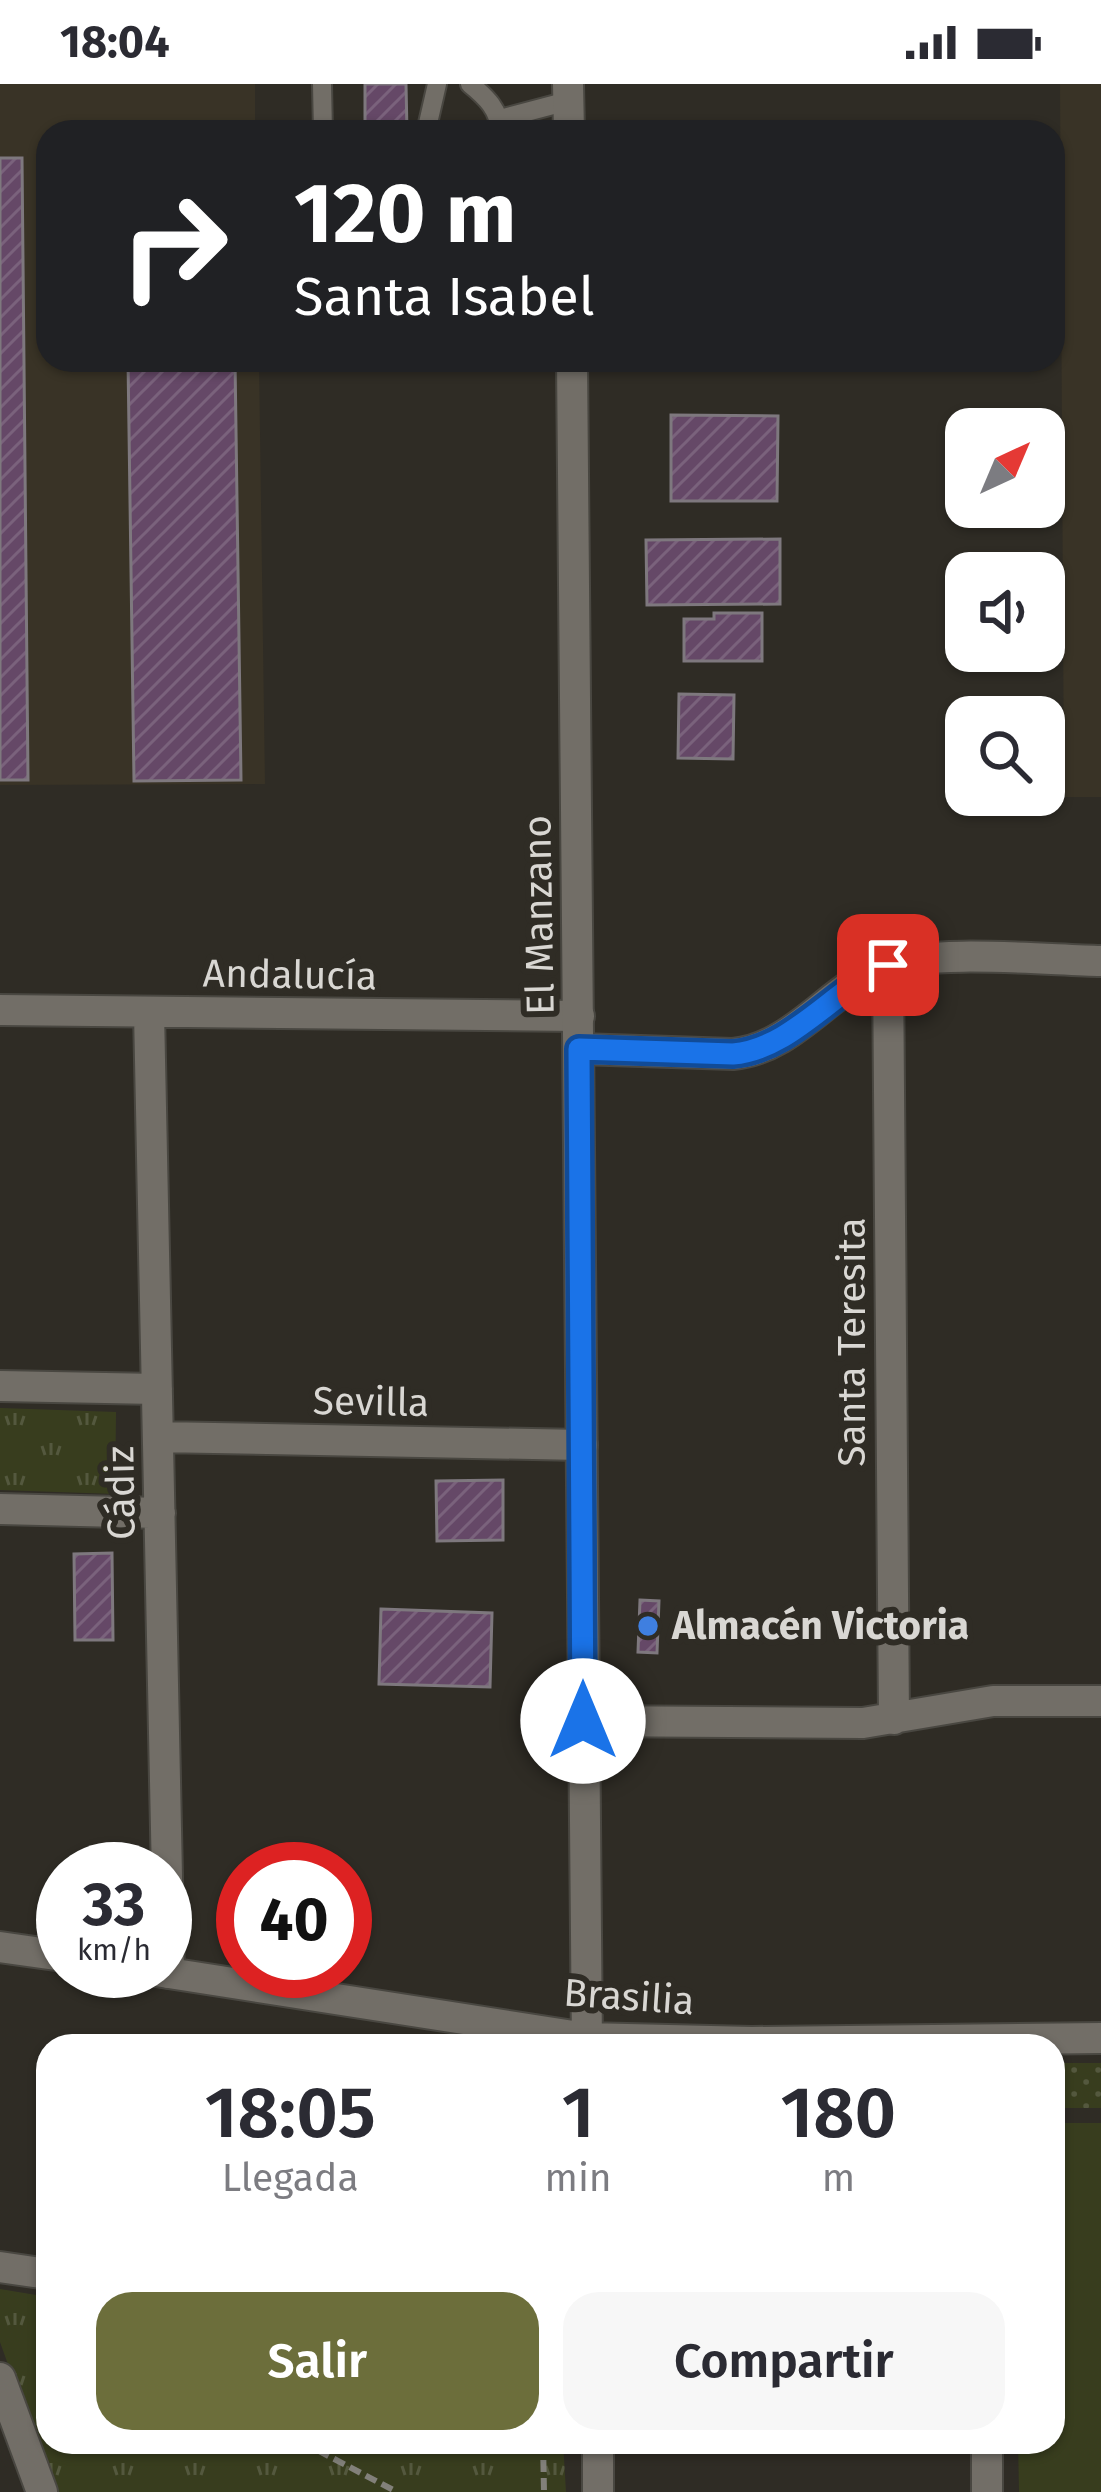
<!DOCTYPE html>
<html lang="es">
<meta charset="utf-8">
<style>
body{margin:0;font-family:"Fira Sans",sans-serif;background:#f7f7f7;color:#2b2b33;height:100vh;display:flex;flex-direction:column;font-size:45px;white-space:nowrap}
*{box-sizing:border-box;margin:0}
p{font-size:39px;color:#7c7c81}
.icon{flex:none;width:66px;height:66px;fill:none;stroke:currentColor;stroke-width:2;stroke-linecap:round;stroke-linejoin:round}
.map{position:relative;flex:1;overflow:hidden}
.sheet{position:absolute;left:36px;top:1950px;width:1029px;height:420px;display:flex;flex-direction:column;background:#fff;border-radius:36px;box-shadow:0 3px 9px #0004}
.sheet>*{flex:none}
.top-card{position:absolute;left:36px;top:36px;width:1029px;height:252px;border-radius:36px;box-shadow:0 3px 9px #0004;background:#202124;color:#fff;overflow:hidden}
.needle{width:78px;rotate:44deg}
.controls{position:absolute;left:945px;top:324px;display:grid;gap:24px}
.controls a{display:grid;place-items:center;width:120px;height:120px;border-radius:24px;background:#fff;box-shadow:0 3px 9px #0004;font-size:60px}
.speed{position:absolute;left:36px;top:1758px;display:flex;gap:24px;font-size:60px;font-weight:700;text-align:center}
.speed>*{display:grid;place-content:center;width:156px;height:156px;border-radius:50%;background:#fff;box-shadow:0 3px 9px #0004;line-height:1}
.speed small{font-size:30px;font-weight:400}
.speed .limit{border:18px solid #d22;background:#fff;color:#111}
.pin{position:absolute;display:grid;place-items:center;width:102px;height:102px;color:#fff;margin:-51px;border-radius:24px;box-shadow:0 6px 18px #0006}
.me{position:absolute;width:132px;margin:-66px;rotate:0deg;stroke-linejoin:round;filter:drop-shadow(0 0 9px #0008)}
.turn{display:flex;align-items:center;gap:42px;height:252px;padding:0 60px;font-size:54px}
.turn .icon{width:156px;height:156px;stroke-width:2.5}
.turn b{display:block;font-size:84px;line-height:102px}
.eta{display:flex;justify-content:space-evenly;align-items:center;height:204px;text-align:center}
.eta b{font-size:72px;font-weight:600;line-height:84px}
.primary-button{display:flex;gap:24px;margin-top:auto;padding:24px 60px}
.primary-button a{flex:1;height:138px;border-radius:36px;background:#6c6e3b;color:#fff;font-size:48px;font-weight:600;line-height:138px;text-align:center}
.primary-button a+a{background:#f7f7f7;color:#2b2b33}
.status{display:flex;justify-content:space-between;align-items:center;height:84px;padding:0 60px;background:#fff;direction:ltr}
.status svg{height:33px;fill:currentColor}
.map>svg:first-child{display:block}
.built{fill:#393326}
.grass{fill:url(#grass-dots)}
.park{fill:url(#park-tufts)}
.pitch{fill:#383d1e}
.building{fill:url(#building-hatch);stroke:#7e787e;stroke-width:3}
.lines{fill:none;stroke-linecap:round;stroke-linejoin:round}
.service-casing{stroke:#494741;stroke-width:22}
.minor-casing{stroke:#494741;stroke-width:34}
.tertiary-casing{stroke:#494741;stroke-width:34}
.path{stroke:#82807a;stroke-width:6;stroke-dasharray:12 6;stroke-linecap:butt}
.service{stroke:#726e67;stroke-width:18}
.minor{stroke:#726e67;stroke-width:30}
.tertiary{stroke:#726e67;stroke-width:30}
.route-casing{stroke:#114b97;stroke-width:30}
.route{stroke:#1a73e8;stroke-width:21}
.shop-dot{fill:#3f7fe0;stroke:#2f2c25;stroke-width:4.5}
.labels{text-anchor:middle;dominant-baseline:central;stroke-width:12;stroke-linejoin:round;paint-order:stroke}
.street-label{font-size:39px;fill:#d9d7d3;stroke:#2f2c25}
.poi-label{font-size:39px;font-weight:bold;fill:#d9d7d3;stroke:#2f2c25;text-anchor:start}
</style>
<div class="status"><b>18:04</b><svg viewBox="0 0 49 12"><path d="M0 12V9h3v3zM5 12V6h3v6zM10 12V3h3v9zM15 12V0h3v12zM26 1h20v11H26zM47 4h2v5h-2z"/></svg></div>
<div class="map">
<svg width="1101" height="2408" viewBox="0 0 1101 2408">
<defs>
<pattern id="grass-dots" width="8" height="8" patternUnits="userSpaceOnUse" patternTransform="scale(3)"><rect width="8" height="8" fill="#383d1e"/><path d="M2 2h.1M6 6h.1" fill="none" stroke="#54583e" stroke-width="1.8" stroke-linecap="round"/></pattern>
<pattern id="park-tufts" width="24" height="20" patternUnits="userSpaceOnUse" patternTransform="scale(3)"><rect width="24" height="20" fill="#383d1e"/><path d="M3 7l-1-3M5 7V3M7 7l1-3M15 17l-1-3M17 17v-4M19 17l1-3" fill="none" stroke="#54583e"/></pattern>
<pattern id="building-hatch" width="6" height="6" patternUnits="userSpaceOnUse" patternTransform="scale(3)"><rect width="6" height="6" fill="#654867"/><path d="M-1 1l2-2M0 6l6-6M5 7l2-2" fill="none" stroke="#7a627c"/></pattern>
</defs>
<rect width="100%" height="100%" fill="#2f2c25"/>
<path class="built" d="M0 0H255V48H48V276H259L265 700 0 701Z
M1060 0H1101V713H1064Z"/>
<path class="grass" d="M1053 1979H1101V2024H1053Z"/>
<path class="park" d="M0 1324 116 1328 115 1410 0 1406Z
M0 2205 48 2213V2358H563L566 2408H54L0 2258Z"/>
<path class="pitch" d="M1053 2039H1101V2408H1019L1018 2358H1053Z"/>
<path class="building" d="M365 0H406L407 48H365Z
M636 42 760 43V48H636Z
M0 74H22L28 696H0Z
M128 276H235L241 696 134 697Z
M671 331 778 332 777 417H671Z
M780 455V520L647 521 646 456Z
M714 529H762V577H684V535H714Z
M679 610 734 611 733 675 678 674Z
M503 1396V1456L437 1457 436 1397Z
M112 1469 113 1556H75L74 1470Z
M640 1516 659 1517 657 1569 638 1568Z
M381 1525 492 1529 490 1603 379 1600Z"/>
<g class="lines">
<defs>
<path id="service" d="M322 0 323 48
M470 0C486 13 500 26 500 48
M500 35 568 17
M426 48 437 0"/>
<path id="minor" d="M888 881 894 1635
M0 926 579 932
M149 928 169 1889
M579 965 733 970C793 965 831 903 886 882 931 865 1047 876 1101 877
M0 1302 157 1305
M158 1353 582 1361
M0 1425 160 1429
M583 1637 863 1639 993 1617H1101
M0 2183 48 2190
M0 2294 42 2408
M987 2358V2408"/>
<path id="tertiary" d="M568 0 569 48
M572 276 587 1962
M0 1863 63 1872
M156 1887 586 1954 752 1958 1101 1954
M598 2358V2408"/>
</defs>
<use href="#service" class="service-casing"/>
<use href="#minor" class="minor-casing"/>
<use href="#tertiary" class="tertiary-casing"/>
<path class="path" d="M302 2358 397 2408
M543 2358 544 2408"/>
<use href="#service" class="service"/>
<use href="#minor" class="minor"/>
<use href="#tertiary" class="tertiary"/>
</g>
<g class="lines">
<defs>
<path id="route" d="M583 1637 579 965 733 970C792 965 835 904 888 881"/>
</defs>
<use href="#route" class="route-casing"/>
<use href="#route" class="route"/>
</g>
<circle class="shop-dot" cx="648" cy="1542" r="12"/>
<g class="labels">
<g class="street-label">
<text transform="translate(539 831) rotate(-91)">El Manzano</text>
<text transform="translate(290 891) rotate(1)">Andalucía</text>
<text transform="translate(852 1258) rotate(-90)">Santa Teresita</text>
<text transform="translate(371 1318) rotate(1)">Sevilla</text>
<text transform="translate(121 1409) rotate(-91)">Cádiz</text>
<text transform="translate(629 1913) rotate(4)">Brasilia</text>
</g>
<g class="poi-label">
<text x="672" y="1542">Almacén Victoria</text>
</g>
</g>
</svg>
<div class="controls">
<a><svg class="needle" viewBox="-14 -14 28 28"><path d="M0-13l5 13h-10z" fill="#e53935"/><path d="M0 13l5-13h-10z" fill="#7c7c81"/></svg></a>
<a><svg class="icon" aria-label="sound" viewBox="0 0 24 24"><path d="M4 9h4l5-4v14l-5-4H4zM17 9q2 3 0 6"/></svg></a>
<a><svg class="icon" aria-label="search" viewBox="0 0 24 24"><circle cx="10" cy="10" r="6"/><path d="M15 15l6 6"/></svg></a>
</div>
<div class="speed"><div>33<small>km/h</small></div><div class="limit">40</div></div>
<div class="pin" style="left:888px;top:881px;background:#d93025"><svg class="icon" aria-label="arrive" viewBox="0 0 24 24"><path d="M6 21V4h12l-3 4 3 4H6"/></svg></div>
<svg class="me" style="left:583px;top:1637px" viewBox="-20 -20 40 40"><circle r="19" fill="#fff"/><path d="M0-13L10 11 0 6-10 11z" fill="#1a73e8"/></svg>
<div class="top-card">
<div class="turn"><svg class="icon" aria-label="right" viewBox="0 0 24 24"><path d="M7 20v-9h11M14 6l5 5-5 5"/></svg><div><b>120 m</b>Santa Isabel</div></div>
</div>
<section class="sheet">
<div class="eta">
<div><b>18:05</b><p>Llegada</p></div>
<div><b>1</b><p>min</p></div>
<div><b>180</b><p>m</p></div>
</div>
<div class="primary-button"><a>Salir</a><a>Compartir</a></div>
</section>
</div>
